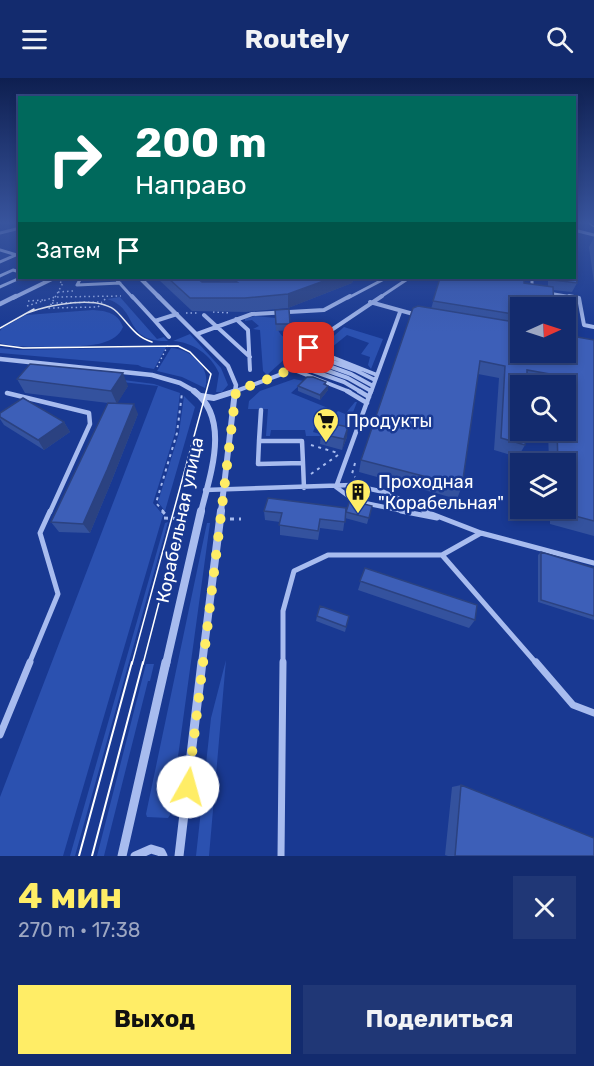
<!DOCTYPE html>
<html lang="ru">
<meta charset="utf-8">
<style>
body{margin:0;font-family:Rubik,sans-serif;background:#203776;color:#f1f3f6;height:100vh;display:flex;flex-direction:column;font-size:22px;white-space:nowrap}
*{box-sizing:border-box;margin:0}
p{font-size:20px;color:#9da7c2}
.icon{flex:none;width:33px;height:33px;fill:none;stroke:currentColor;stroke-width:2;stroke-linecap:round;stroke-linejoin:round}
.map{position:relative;height:778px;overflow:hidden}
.drawer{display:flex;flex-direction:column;background:#132b6e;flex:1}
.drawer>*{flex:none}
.banner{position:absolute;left:18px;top:18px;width:558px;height:183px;border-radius:0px;box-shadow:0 3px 9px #0003,0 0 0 2px #324781;background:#00695c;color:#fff;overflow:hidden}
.needle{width:39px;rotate:87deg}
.fabs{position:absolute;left:510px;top:219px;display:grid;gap:12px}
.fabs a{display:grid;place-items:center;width:66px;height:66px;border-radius:0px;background:#132b6e;box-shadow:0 3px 9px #0003,0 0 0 2px #324781;font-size:30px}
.pin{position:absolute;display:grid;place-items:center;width:51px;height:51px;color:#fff;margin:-26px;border-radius:12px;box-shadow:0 3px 9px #0006}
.me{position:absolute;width:66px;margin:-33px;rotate:7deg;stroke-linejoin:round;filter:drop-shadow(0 0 4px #0008)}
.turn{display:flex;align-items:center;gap:21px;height:126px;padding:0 18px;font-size:27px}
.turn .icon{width:78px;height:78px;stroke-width:2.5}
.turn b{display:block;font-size:42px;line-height:51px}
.then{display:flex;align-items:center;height:57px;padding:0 18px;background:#0003;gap:12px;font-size:22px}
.round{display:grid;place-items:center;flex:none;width:63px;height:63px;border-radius:0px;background:#203776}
.summary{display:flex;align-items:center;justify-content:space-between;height:102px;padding:0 18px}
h1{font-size:36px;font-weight:700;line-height:45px;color:#ffed66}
.button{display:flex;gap:12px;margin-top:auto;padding:12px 18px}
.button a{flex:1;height:69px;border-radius:0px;background:#ffed66;color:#111;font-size:24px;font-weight:700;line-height:69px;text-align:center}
.button a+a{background:#203776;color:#f1f3f6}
header{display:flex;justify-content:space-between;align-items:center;height:78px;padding:0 18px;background:#132b6e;font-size:27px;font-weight:700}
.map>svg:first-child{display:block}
.green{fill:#2b51b0}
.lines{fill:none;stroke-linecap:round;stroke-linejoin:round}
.path-far2{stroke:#a8bcef;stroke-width:1.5;stroke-dasharray:1.5 3;stroke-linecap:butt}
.path-far1{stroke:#a8bcef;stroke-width:2;stroke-dasharray:3 4.5;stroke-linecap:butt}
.path{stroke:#a8bcef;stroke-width:3;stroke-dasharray:4 5;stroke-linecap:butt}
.service-far4{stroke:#a8bcef;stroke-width:3}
.service-far3{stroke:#a8bcef;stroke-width:4}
.service-far2{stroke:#a8bcef;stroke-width:4.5}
.service-far1{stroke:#a8bcef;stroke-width:5}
.service{stroke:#a8bcef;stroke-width:7}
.minor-far4{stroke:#a8bcef;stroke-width:4}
.minor-far3{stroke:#a8bcef;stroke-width:4.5}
.minor-far2{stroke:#a8bcef;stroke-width:6}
.minor-far1{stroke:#a8bcef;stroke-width:8}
.minor{stroke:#a8bcef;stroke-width:9}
.tram-far1{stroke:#fff;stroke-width:1.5}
.tram{stroke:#fff;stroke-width:2}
.rail-casing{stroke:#fff;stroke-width:4}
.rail{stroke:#193992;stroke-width:2;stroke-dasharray:7;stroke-linecap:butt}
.wall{fill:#34529e}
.shaded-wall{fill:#2b4281}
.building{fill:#3d5fb8;stroke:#2b4281;stroke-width:1.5}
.route{stroke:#ffed66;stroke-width:10;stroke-dasharray:0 18}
.labels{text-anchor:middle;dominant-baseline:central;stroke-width:5;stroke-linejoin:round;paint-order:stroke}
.poi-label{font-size:18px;fill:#fff;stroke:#193992;text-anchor:start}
.street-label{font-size:18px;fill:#fff;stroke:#193992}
</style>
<header><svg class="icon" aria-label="menu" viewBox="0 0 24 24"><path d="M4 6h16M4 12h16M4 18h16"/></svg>Routely<svg class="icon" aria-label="search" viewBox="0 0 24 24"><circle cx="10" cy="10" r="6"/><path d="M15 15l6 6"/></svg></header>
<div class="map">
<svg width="594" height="778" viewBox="0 0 594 778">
<rect width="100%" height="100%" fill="#193992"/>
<path class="green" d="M120 219 157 261 164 259 168 263C122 264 140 231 107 221Z
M93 232C107 233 118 235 123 249 119 258 112 262 102 265 87 270 13 271 0 265V253L2 250 26 237Z
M255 238 276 240C276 257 284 260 299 268L267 297 263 293 260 252 253 251 259 248 252 242 245 243V241Z
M344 249 383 261 371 291 368 287 370 279 361 276 369 265 347 257 326 274 319 271Z
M190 256 221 290 228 307 222 314H216L219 295C211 277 193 264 173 263Z
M166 269 154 291 142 289 138 287 0 275V270L19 272Z
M171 270C191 271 212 290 205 310L182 299 157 293Z
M93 298 154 306 180 315 175 355 153 425 163 437 63 778H0V719L158 308 86 300Z
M294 301 304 303 291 315 328 330 327 333 335 336 338 333 345 336 355 324H357L345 355 315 349 313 354 324 357 323 358H306L305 352H271L270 358H266L268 331H248L249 323 260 313Z
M184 318 195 329 165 433 158 424 179 355Z
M168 444 75 778H70L165 445Z
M207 445H210L170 737 168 740 147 739 146 736Z
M226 582 209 778H196L211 640Z
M146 586H154L150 603H148L104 778H97Z"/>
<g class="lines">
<path class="path-far2" d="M60 204 63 205 58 214 73 213
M58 214 49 230 98 229 107 219
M28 223 43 222
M52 225 102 224
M27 228 55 219 121 218
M213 234 231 235
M186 235H198
M157 289 169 265"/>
<path class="path-far1" d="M311 367 338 375
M355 385 352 396 355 399
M311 396 338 377
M164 434 156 425 177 355 182 315"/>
<path class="path" d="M162 433 166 437
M164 440 190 441
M230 441H241
M181 462 186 441"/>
<path class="service-far4" d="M574 152 594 157
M0 155 20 150
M0 172 20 178
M0 184 16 177
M0 198 13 192 20 194
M81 200 77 207 120 205
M115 200 133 220
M532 200V212
M0 209 20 200
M548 215 578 220
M348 220 386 200
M379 220 409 200"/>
<path class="service-far3" d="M132 218 155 243
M569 218 579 220 584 247 594 249
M370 224 417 237
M204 237 250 279
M236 241 248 252 250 292
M197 256 252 236 324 232 350 218
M169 259 155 243 177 236
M309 270 377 297
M305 274 355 292 375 302
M301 278 351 296 373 308
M297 282 348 300 371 313
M293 286 344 304 361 314
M289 290 350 314
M236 313 282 296 321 259 382 218
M371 314 400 234"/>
<path class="service-far2" d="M347 313 367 325
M359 313 369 319
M7 315 89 335 90 346 50 434
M259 363 261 332
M259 363H302L303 385 258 386Z
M303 385 304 410
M336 409 371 313
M336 409 355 423 408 434
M205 412 352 407 384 414 428 434"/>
<path class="service-far1" d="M401 433 437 440
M424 433 481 455 594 485
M442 477 537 586
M29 586 58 516 40 455 50 433
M283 586V533L294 493 328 477H442L481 455"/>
<path class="service" d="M536 584 573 627 594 635
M0 657 30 584
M281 778 283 584"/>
<path class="minor-far4" d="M140 200 160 220
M13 220 54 200"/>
<path class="minor-far3" d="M158 218 228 288 236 307 235 314
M0 226 16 218
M0 281 152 297 180 305 196 314
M232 314 236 313"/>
<path class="minor-far2" d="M194 313C231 341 210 397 201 434
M201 318 214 320 236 313
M221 434 235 313"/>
<path class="minor-far1" d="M166 586 201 433
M202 586 221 433"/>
<path class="minor" d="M122 778 166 584
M135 778 151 771 161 774 163 778
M179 778 202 584"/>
<path class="tram-far1" d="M27 235C49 227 99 216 117 234 129 246 135 259 152 264
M0 250 34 231
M0 267 23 270 178 268 190 274 211 296 132 586
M143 586 176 459"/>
<path class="tram" d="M79 778 132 584
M92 778 143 584"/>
<defs>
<path id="rail" d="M591 145 594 147"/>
</defs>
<use href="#rail" class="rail-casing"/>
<use href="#rail" class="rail"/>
</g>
<path class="wall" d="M594 159V205L589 169Z
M157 200H197L202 204H221L214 200H281L284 201 353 202 352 205 288 230 246 234 192 233Z
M440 200 450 202 524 205 548 208V200H574L577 205 572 214 553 212 520 230V274L594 262V458L550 446V430H566V386H549L548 352H566V308H533L527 306 525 367 518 379 494 372 499 300 478 296 462 408 457 421 359 394 361 382 431 231Z
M289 231 290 252 276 253 275 232Z
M17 301 128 308 117 325 138 336 112 402 90 455 59 454 51 444 108 325 25 315Z
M326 304V306L328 312 320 322 298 313V308Z
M0 335 64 344 70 354 44 372 4 347 0 341Z
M321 356 347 359 342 372 320 366Z
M360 410 368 412 366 421 357 419Z
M350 422 372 428 367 446 345 440 343 453 320 450 318 462 280 457V444L265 442 264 433 346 435Z
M541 474 594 490V542L538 524V477Z
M365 490 475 542 469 550 358 512Z
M317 538H349L345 554 316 543Z
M461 707 594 778H448L445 777 452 709Z"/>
<path class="shaded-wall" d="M332 200H359L353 202 352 205 288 230V216Z
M123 295 128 308 117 326 111 313Z
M328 308V312L320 322V317Z
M134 326 138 336 112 402 90 455 83 446Z
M64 344 70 354 44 372 38 362Z
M348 349 347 359 342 372 344 361Z"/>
<path class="building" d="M574 186 577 205 553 202 552 200H574Z
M168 200H197L202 204H237L234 202 244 200H281L284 201 290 200H332L288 216 245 220H190Z
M440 200 450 202V200H524V205L553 209 554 230H520V237L433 223Z
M418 228 520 245V274H566V257L594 262V443L560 434V430H566V386H558L557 352H566V308H555V297L527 292V308H520V352H526L525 367 501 360 505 288 480 283 462 408 361 382 413 230Z
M289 231 290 246H276L275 232Z
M30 286 123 295 111 313 17 301Z
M307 299H313L326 304 324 306 328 308 320 317 298 308Z
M23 320 64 344 38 362 0 339V335Z
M108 325 134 326 107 392 83 446 51 444Z
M325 344 348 349 344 361 321 356Z
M360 410 368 412 366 417 358 416Z
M268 420 346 430 345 444 320 441 318 453 279 447 282 435 264 433Z
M356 421 365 423 364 426 372 428 369 440 346 434 350 422 355 423Z
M541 474 594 490V538L541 522Z
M365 490 477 527 475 542 360 503Z
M320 528 349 538 346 549 317 538Z
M461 707 594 760V778H455Z"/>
<linearGradient id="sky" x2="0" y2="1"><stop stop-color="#0e1f50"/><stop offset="0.57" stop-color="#38549d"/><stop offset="1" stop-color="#38549d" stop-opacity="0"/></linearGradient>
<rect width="594" height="254" fill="url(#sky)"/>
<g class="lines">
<path class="route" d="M188 709 236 313 282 296 309 270"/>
</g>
<defs>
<symbol id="supermarket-pin" viewBox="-11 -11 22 30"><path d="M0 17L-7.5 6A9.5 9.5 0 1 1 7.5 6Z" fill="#ffed66" stroke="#193992"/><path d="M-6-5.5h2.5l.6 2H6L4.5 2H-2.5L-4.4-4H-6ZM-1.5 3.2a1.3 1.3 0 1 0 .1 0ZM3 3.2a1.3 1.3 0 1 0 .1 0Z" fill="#111"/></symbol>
<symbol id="building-pin" viewBox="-11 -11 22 30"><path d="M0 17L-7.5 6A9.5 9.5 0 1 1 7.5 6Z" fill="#ffed66" stroke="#193992"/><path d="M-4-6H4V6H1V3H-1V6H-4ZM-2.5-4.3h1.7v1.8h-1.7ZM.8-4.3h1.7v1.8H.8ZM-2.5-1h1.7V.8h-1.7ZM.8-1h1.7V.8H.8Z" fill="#111"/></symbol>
</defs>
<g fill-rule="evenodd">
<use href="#supermarket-pin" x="311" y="328" width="30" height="40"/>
<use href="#building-pin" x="343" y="399" width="30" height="40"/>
</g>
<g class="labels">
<g class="poi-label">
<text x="346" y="343">Продукты</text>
<text x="378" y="404">Проходная<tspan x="378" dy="21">"Корабельная"</tspan></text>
</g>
<g class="street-label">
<text transform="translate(180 442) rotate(-78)">Корабельная улица</text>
</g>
</g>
</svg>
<div class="fabs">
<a><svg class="needle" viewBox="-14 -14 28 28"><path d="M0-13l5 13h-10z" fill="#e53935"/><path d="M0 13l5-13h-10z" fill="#9da7c2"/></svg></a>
<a><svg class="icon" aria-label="search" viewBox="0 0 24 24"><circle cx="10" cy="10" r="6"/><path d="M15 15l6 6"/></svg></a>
<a><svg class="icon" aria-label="layers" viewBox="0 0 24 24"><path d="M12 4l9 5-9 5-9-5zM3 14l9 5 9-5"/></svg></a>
</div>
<div class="pin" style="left:309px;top:270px;background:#d93025"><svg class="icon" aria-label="arrive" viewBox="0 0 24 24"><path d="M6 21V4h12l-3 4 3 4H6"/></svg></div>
<svg class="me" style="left:188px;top:709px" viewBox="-20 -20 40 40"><circle r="19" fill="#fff"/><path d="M0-13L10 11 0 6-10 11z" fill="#ffed66"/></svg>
<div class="banner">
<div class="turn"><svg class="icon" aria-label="right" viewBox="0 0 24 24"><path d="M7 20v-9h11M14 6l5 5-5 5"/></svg><div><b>200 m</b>Направо</div></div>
<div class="then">Затем<svg class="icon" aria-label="arrive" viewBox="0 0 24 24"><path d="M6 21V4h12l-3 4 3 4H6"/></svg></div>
</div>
</div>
<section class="drawer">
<div class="summary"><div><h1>4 мин</h1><p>270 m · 17:38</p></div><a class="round"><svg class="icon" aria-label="close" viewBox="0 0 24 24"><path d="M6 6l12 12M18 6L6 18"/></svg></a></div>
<div class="button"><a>Выход</a><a>Поделиться</a></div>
</section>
